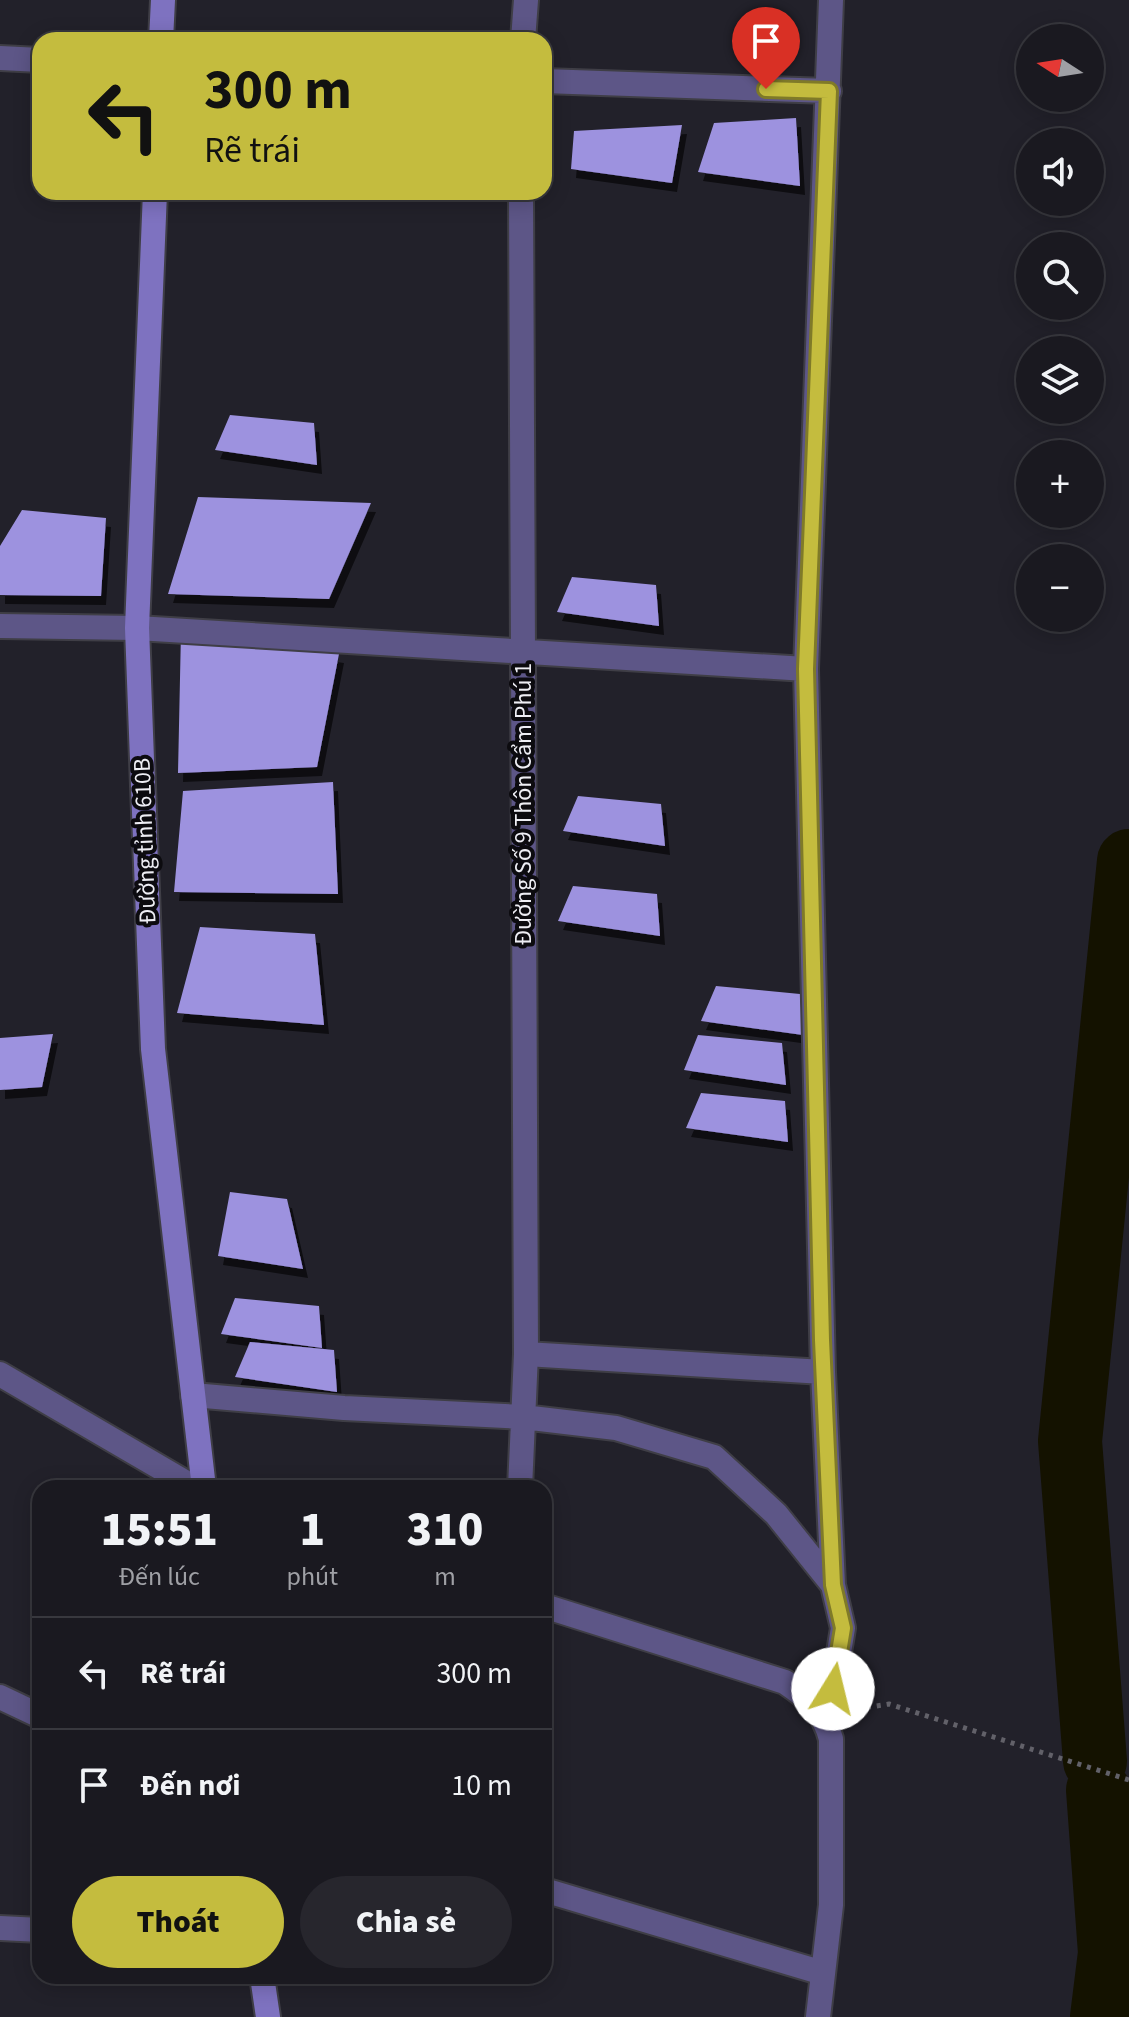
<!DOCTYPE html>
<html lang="vi">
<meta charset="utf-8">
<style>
body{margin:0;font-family:"Source Sans 3",sans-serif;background:#27262d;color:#f1f3f6;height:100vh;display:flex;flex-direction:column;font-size:30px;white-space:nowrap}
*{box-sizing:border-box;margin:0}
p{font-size:26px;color:#9fa0a5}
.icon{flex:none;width:44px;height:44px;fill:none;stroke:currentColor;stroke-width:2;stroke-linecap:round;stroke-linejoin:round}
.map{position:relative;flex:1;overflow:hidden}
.panel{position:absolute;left:32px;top:1480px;width:520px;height:504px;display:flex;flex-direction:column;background:#1a1920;border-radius:24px;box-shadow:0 4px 20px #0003,0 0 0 2px #38383e}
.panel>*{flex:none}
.guide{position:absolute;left:32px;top:32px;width:520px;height:168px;border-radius:24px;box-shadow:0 4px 20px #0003,0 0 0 2px #38383e;background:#c4bc3e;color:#111;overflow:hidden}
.needle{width:52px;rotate:282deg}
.controls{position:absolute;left:1016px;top:24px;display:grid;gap:16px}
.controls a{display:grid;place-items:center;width:88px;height:88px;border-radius:50%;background:#1a1920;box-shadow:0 4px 20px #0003,0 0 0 2px #38383e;font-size:40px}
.pin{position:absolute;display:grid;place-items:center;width:68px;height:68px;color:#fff;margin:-82px -34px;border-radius:50% 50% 50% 0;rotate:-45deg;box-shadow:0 0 8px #0007}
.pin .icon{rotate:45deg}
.me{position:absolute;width:88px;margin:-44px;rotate:9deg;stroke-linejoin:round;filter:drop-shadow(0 0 6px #0008)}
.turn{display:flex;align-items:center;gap:28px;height:168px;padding:0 40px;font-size:36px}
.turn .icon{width:104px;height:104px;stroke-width:2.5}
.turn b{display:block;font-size:56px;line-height:68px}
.eta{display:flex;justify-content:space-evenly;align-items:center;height:136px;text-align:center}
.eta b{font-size:48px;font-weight:800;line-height:56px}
.button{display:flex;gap:16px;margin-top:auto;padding:16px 40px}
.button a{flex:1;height:92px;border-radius:48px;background:#c4bc3e;color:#111;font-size:32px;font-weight:800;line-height:92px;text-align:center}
.button a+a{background:#27262d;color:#f1f3f6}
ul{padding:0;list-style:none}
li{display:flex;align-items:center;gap:24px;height:112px;padding:0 40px;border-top:2px solid #38383e}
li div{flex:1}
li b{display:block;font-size:30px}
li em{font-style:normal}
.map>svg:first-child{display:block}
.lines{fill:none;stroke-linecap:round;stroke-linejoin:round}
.river{stroke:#141200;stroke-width:64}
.building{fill:#9d92df;filter:url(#shadow)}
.street-casing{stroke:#3f3e46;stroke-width:28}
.secondary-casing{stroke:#3f3e46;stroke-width:28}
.path{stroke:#626169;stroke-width:5;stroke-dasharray:4 6;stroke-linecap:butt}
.street{stroke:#5d5687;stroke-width:24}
.secondary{stroke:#7e72c0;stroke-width:24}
.route-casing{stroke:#7f7a28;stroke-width:20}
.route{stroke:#c4bc3e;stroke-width:14}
.labels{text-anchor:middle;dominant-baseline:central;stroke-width:8;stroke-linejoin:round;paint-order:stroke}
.street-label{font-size:24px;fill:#eeeef4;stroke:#0c0b0f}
</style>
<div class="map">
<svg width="1129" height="2017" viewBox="0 0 1129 2017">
<defs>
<filter id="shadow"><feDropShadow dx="5" dy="9" stdDeviation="0" flood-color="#0009"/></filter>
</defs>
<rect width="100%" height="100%" fill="#22212a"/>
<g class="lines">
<path class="river" d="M1095 1761 1070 1441 1129 861
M1098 1790 1110 1953 1102 2017"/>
</g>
<path class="building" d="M796 118 800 186 698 172 714 123Z
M682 125 672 183 571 169 574 131Z
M230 415 314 423 317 465 215 450Z
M198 497 371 503 329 599 168 594Z
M22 510 106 518 101 596 0 595V546Z
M572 577 656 585 659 626 557 612Z
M181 631 339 654 317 767 178 773Z
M333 782 338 894 174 892 183 791Z
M578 796 661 804 665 846 563 831Z
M573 886 657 894 660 936 558 921Z
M200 927 315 934 324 1025 177 1013Z
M716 986 800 994 803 1035 701 1021Z
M53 1034 42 1087 0 1090V1038Z
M698 1035 782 1043 786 1085 684 1070Z
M701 1093 785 1101 788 1142 686 1128Z
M230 1192 287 1199 303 1269 218 1256Z
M235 1298 319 1306 322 1348 221 1334Z
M250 1342 334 1350 337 1392 235 1377Z"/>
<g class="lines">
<defs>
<path id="street" d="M523 40 526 0
M0 58 40 60
M544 81 829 91
M0 626 137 628 806 669
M526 1354 823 1372 806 669 831 0
M823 1372 833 1585
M0 1374 195 1488
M193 1395 344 1408 523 1417 616 1428 714 1457 776 1514 833 1585 843 1628 833 1689 824 1715
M520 1488 526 1354 521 192
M544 1606 785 1682C810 1699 823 1710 831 1739V1905L818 2017
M0 1697 40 1716
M544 1890 823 1973
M0 1928 40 1930"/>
<path id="secondary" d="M161 40 163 0
M155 192 137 628 153 1049 204 1488
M262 1976 268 2017"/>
</defs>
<use href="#street" class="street-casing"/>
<use href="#secondary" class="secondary-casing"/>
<path class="path" d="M857 1709 889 1704 1129 1780"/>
<use href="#street" class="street"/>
<use href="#secondary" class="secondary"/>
</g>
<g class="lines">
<defs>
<path id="route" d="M766 89 829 91 806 669 822 1340 833 1585 843 1628 833 1689"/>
</defs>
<use href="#route" class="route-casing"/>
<use href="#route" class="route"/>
</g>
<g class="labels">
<g class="street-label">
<text transform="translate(523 804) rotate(-90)">Đường Số 9 Thôn Cẩm Phú 1</text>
<text transform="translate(145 841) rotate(-92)">Đường tỉnh 610B</text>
</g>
</g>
</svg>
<div class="controls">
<a><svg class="needle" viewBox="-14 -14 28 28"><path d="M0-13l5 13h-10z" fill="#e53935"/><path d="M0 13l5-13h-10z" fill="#9fa0a5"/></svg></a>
<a><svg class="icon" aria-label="sound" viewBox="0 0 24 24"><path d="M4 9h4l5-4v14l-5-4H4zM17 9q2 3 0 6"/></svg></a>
<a><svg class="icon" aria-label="search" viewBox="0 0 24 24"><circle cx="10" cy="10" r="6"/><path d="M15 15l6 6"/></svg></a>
<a><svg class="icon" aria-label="layers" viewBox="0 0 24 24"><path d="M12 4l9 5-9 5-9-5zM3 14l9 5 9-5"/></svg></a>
<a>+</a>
<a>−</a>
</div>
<div class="pin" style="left:766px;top:89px;background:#d93025"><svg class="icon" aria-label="arrive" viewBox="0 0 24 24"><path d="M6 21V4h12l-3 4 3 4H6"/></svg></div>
<svg class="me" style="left:833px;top:1689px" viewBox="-20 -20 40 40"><circle r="19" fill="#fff"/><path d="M0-13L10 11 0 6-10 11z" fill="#c4bc3e"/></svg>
<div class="guide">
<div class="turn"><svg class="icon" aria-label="left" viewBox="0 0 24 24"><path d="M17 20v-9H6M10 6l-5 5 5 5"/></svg><div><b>300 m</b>Rẽ trái</div></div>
</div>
<section class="panel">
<div class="eta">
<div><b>15:51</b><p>Đến lúc</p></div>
<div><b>1</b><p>phút</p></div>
<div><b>310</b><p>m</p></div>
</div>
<ul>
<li><svg class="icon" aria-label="left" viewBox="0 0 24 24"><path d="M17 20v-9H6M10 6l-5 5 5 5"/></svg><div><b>Rẽ trái</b></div><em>300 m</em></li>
<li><svg class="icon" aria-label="arrive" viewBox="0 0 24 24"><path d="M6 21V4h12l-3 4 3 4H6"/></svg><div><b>Đến nơi</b></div><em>10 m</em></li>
</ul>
<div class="button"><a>Thoát</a><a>Chia sẻ</a></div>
</section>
</div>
